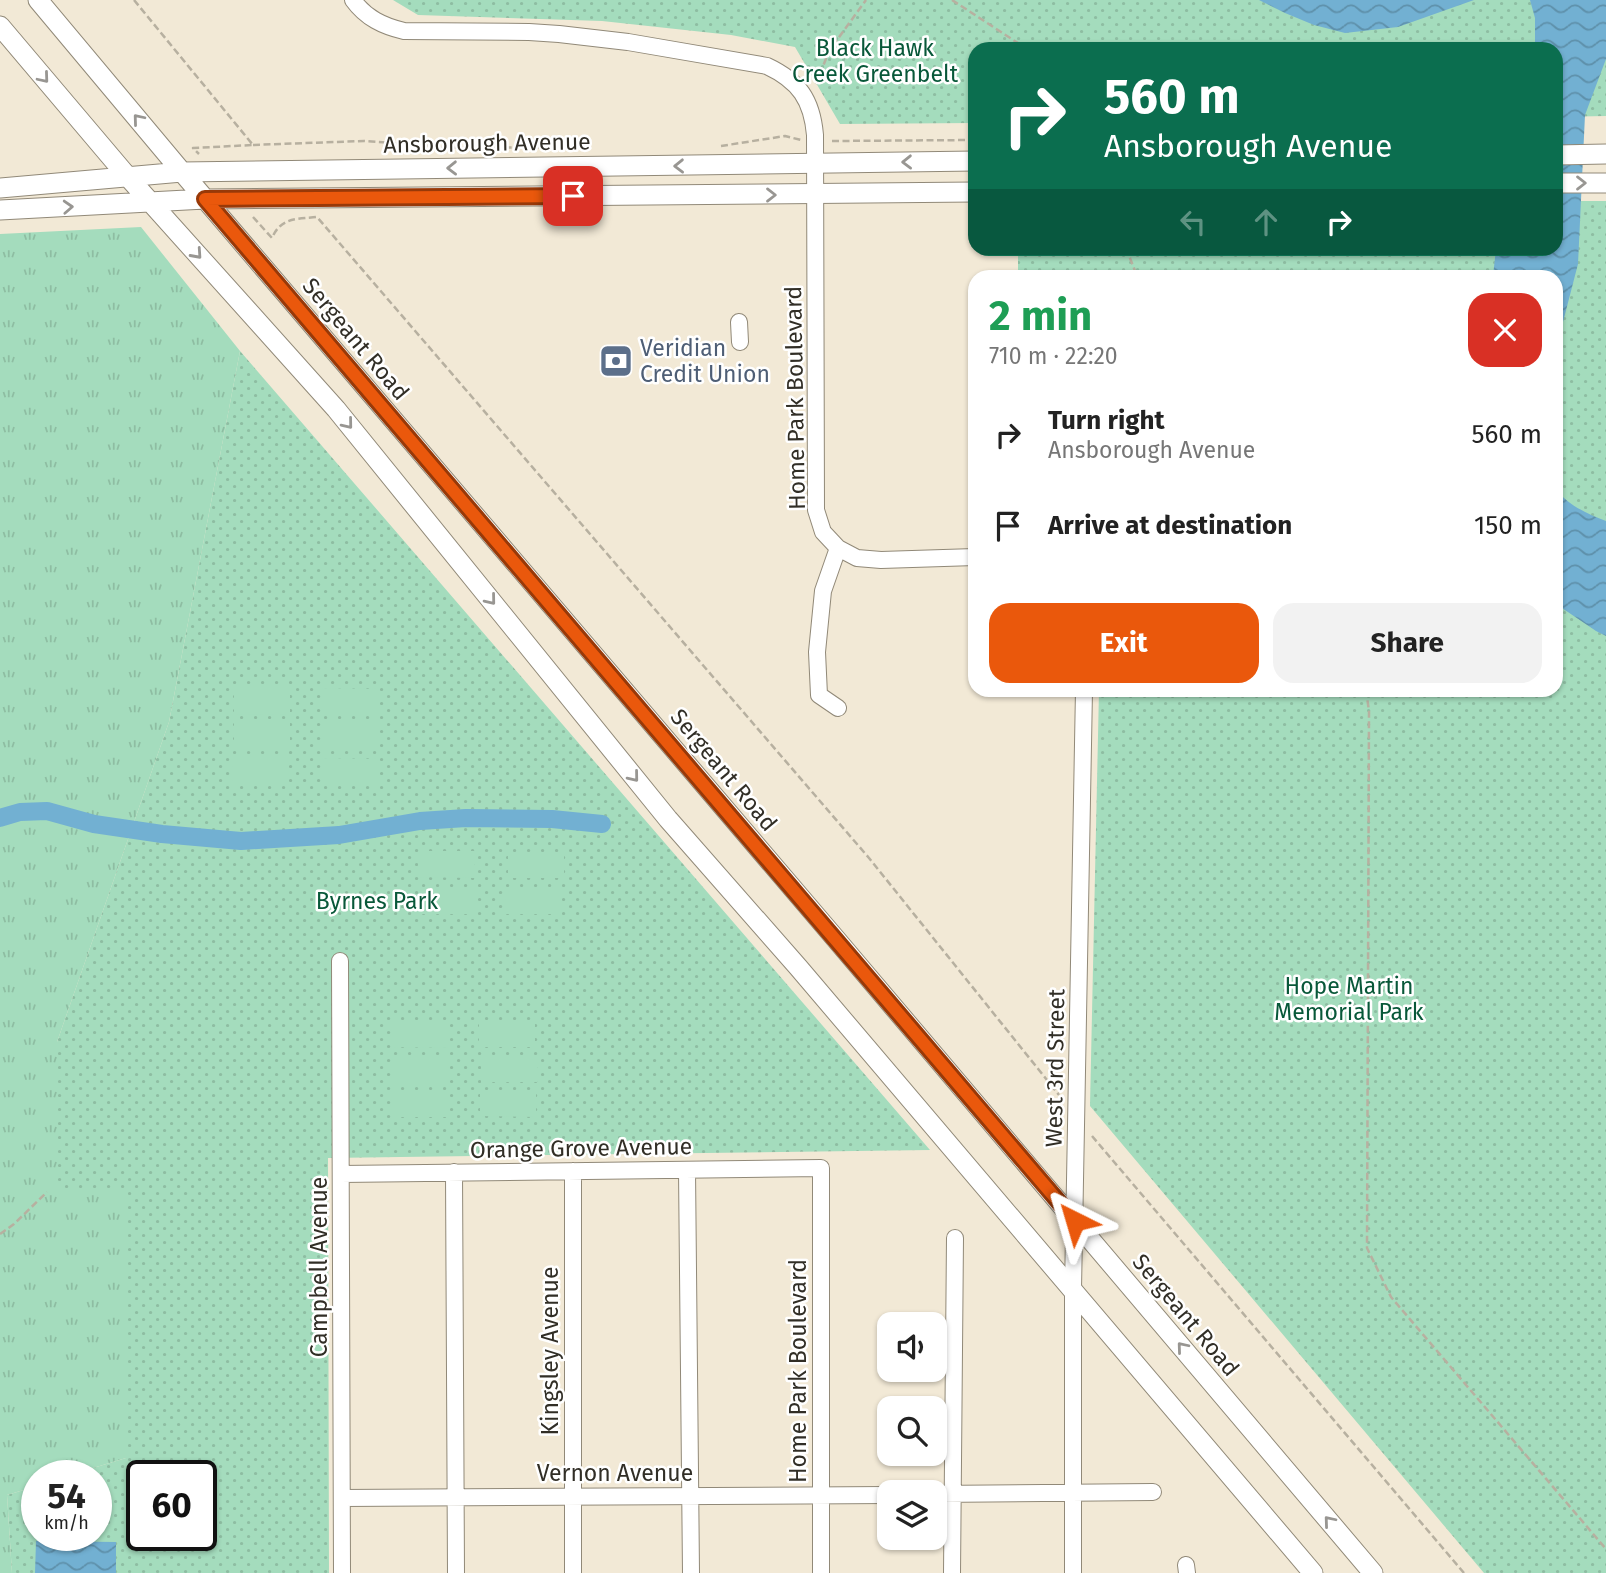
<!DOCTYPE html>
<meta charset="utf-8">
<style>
body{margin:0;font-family:"Fira Sans",sans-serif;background:#f2f2f2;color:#222;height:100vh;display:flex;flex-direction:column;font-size:26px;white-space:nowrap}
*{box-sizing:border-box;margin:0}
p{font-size:23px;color:#767676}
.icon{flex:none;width:38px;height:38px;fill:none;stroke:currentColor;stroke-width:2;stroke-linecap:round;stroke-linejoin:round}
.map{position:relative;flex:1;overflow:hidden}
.drawer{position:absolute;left:968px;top:270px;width:595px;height:427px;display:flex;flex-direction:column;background:#fff;border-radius:21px;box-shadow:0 2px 5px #0004}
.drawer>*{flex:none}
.hud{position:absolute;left:968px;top:42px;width:595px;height:214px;border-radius:21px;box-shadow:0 2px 5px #0004;background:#0b6e4f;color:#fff;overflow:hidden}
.tools{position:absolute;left:877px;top:1312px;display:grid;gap:14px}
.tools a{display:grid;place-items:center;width:70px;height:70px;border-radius:14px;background:#fff;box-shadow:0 2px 5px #0004;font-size:35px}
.speed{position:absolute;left:21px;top:1460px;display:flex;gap:14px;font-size:35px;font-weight:700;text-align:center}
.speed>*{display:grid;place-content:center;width:91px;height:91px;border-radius:50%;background:#fff;box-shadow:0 2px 5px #0004;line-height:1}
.speed small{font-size:18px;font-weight:400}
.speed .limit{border:4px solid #111;border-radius:10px;background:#fff;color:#111}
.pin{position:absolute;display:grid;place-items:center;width:60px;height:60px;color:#fff;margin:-30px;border-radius:14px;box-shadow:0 4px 10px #0006}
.me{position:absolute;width:77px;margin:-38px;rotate:320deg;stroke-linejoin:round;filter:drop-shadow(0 0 5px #0008)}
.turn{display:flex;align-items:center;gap:24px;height:147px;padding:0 21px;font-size:32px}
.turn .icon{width:91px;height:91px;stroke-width:2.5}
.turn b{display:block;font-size:49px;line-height:60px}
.lanes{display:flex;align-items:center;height:66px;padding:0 21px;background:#0003;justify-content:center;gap:35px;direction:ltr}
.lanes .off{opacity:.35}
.round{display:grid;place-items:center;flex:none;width:74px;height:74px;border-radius:21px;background:#f2f2f2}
.head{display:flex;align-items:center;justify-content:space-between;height:119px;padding:0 21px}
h1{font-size:42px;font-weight:700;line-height:52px;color:#1e9e55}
.primary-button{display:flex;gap:14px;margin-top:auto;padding:14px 21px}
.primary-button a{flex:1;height:80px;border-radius:21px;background:#ea580c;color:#fff;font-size:28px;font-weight:700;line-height:80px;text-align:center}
.primary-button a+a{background:#f2f2f2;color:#222}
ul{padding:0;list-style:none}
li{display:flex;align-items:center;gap:21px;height:91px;padding:0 21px}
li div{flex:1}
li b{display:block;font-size:26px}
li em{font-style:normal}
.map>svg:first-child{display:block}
.grass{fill:url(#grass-tufts)}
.park{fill:url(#park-dots);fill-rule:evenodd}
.garden{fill:#a4dcbd}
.water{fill:url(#water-waves)}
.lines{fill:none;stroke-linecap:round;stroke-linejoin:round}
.canal{stroke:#72b0d2;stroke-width:18}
.minor-casing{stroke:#918978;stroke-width:18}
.major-casing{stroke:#918978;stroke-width:21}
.path{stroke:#b7b0a0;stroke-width:2.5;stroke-dasharray:7 3.5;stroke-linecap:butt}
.minor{stroke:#fff;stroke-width:16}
.major{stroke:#fff;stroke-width:19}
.oneway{stroke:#989692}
.route-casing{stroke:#983908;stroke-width:18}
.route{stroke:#ea580c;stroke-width:12}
.labels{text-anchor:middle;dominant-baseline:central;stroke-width:5;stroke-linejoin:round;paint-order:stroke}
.park-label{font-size:23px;fill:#085839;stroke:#fff}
.street-label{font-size:23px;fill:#312e26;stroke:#fff}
.service-label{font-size:23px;fill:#4e5e75;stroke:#fff;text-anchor:start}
</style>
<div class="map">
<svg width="1606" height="1573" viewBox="0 0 1606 1573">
<defs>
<pattern id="grass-tufts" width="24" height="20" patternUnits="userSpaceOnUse" patternTransform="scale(1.75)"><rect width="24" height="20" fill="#a4dcbd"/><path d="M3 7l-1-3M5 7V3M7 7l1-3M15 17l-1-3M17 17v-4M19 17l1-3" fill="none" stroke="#8ebda2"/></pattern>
<pattern id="park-dots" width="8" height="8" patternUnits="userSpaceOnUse" patternTransform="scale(1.75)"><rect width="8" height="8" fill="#a4dcbd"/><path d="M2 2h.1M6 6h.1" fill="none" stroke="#8ebda2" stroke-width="1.8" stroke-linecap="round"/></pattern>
<pattern id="water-waves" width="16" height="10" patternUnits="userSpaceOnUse" patternTransform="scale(1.75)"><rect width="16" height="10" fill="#72b0d2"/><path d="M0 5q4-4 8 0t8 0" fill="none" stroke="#5e90aa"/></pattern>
</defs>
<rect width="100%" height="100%" fill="#f2e9d6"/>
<path class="grass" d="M141 227 240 351 169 722 57 1042 126 1190V1458L70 1475H37V1486L7 1495 12 1573H0V234Z"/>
<path class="park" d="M393 0H1606V116L1556 117V49H975V123L840 124 795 47 731 35 602 21 418 15Z
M1556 201H1606V1573H1484L1090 1106 1099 690H1556V276H1018V249L1556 248Z
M240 351 930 1150 328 1158 329 1573H12L7 1495 37 1486V1535H96V1475H70L126 1458V1190L57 1191V1042L169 722ZM142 1475H201V1535H142Z"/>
<path class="garden" d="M234 688H290V715L234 714Z
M322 688 378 689V715H322Z
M234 722H290V748H234Z
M323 722H379V749H323Z
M233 757H289V783H233Z
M322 758 378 759V785H322Z
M418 851H474V878L418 877Z
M508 852H564V878H508Z
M419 888H475V914H419Z
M506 888H562V914H506Z
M479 1020H535V1047H479Z
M392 1021H448V1048L392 1047Z
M391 1056H447V1083H391Z
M481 1056H537V1082H481Z
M480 1090H536V1117L480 1116Z
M391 1091H447V1117H391Z"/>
<path class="water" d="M1259 0H1474L1398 27 1345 33 1314 25 1285 13Z
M1530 0H1606V59L1585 115 1578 264 1556 349V276H1493L1496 249 1556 248V49H1535V18Z
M1556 489C1567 505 1588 514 1606 521V636L1596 631 1556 604Z
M36 1541 116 1542V1573H35Z"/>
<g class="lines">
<path class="canal" d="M0 818 20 812 47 811 94 824 162 834 241 841 339 835 420 821 466 818 552 819 602 824"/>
<defs>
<path id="minor" d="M353 0C366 18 383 26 404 31L529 32 559 34 628 42 767 66C799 81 812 100 815 135L816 510 823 532 838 548 857 558 881 560 975 557
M739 322 740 342
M838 548 823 591 817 652 819 695 838 708
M340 961 342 1573
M687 1170 691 1573
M573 1171V1573
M454 1172 456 1573
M341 1174 821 1168V1573
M934 1494 1153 1492
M342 1498 889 1495
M1186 1565 1187 1573
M952 1573 955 1238
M1073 1573V1289L1084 690"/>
<path id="major" d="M38 0 182 172 835 938 1373 1573
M0 26 127 176 336 409 668 819 798 967 1313 1573
M1556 155 1606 154
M1556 183H1606
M0 188 182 172 975 161
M0 210 205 199 975 192"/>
</defs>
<use href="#minor" class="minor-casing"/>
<use href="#major" class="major-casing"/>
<path class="path" d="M134 0 253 145 193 148 199 154
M952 0 1027 49
M816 84 829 51 866 0
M832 141 975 140
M253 145 364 141 459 148 575 147
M721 146 785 136 801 140
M253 217 272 238C281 217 297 219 317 217L869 858 1059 1095
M1126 248 1137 276
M1366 690 1369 711 1367 1248 1391 1297 1606 1549
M1092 1136 1464 1573
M0 1234 14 1224 47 1192"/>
<use href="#minor" class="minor"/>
<use href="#major" class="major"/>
</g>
<defs><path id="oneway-chevron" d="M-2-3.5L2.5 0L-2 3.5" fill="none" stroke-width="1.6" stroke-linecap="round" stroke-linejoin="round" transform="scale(1.75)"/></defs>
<g class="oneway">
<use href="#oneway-chevron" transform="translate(44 78) rotate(50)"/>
<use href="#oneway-chevron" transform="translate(138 119) rotate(-130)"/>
<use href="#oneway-chevron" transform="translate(907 162) rotate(179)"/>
<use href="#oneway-chevron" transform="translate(679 166) rotate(179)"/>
<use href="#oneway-chevron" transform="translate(452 168) rotate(179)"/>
<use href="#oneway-chevron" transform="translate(1581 183)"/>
<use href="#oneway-chevron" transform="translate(771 195)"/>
<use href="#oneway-chevron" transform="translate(68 207) rotate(-3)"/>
<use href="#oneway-chevron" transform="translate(197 254) rotate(48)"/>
<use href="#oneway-chevron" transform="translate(348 424) rotate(51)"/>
<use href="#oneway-chevron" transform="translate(491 600) rotate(51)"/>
<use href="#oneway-chevron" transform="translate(634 777) rotate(51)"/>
<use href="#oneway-chevron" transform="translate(1182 1347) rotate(-130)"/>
<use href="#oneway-chevron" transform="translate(1329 1521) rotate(-130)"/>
</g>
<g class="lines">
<defs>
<path id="route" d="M573 196 205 199 1075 1221"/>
</defs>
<use href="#route" class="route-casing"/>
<use href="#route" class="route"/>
</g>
<defs>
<symbol id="bank-square" viewBox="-11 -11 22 22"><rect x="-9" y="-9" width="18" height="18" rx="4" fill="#5c6f8a" stroke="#fff"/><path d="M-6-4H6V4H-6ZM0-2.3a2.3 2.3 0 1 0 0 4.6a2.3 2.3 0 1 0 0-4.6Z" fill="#fff"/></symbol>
</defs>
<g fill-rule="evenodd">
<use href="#bank-square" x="597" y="342" width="38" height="38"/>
</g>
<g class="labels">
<g class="park-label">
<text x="875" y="48">Black Hawk<tspan x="875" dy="26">Creek Greenbelt</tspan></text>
<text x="377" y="901">Byrnes Park</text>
<text x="1349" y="986">Hope Martin<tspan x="1349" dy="26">Memorial Park</tspan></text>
</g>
<g class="street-label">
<text transform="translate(487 143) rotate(-1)">Ansborough Avenue</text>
<text transform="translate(356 339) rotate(50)">Sergeant Road</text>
<text transform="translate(795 398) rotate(-91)">Home Park Boulevard</text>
<text transform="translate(724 770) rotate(50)">Sergeant Road</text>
<text transform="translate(1055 1068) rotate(-89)">West 3rd Street</text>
<text transform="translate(581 1148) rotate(-1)">Orange Grove Avenue</text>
<text transform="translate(319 1267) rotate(-90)">Campbell Avenue</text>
<text transform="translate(1186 1315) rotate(50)">Sergeant Road</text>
<text transform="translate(550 1351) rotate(-90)">Kingsley Avenue</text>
<text transform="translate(798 1371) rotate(-90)">Home Park Boulevard</text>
<text x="615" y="1473">Vernon Avenue</text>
</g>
<g class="service-label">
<text x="640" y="348">Veridian<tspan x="640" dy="26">Credit Union</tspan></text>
</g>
</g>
</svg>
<div class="tools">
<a><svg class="icon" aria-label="sound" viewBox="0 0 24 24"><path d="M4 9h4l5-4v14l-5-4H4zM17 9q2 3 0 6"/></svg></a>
<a><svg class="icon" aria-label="search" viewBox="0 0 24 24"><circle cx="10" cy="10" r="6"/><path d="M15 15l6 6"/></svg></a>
<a><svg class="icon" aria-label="layers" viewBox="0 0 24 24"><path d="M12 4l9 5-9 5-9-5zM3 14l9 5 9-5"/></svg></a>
</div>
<div class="speed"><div>54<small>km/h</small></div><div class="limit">60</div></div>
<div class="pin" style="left:573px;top:196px;background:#d93025"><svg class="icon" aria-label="arrive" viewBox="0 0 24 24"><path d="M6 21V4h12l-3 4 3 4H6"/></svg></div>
<svg class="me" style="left:1075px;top:1221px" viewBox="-20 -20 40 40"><path d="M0-17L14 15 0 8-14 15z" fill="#ea580c" stroke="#fff" stroke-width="4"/></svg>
<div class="hud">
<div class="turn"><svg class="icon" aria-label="right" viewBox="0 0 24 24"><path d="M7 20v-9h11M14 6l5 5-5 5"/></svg><div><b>560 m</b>Ansborough Avenue</div></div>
<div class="lanes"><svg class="icon off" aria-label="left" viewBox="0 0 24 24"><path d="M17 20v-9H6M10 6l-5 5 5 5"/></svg><svg class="icon off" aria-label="ahead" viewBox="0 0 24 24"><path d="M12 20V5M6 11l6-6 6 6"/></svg><svg class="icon" aria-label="right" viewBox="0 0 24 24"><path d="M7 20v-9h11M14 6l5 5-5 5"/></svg></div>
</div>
<section class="drawer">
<div class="head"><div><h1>2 min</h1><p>710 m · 22:20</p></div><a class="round" style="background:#d93025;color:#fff"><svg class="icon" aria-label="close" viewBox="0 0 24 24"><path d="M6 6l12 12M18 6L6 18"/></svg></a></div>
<ul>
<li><svg class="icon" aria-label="right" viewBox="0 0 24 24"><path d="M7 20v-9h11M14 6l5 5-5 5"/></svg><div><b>Turn right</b><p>Ansborough Avenue</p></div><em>560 m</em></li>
<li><svg class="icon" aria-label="arrive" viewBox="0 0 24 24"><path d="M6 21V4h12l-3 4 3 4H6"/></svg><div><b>Arrive at destination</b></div><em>150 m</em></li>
</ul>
<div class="primary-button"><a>Exit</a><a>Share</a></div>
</section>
</div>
